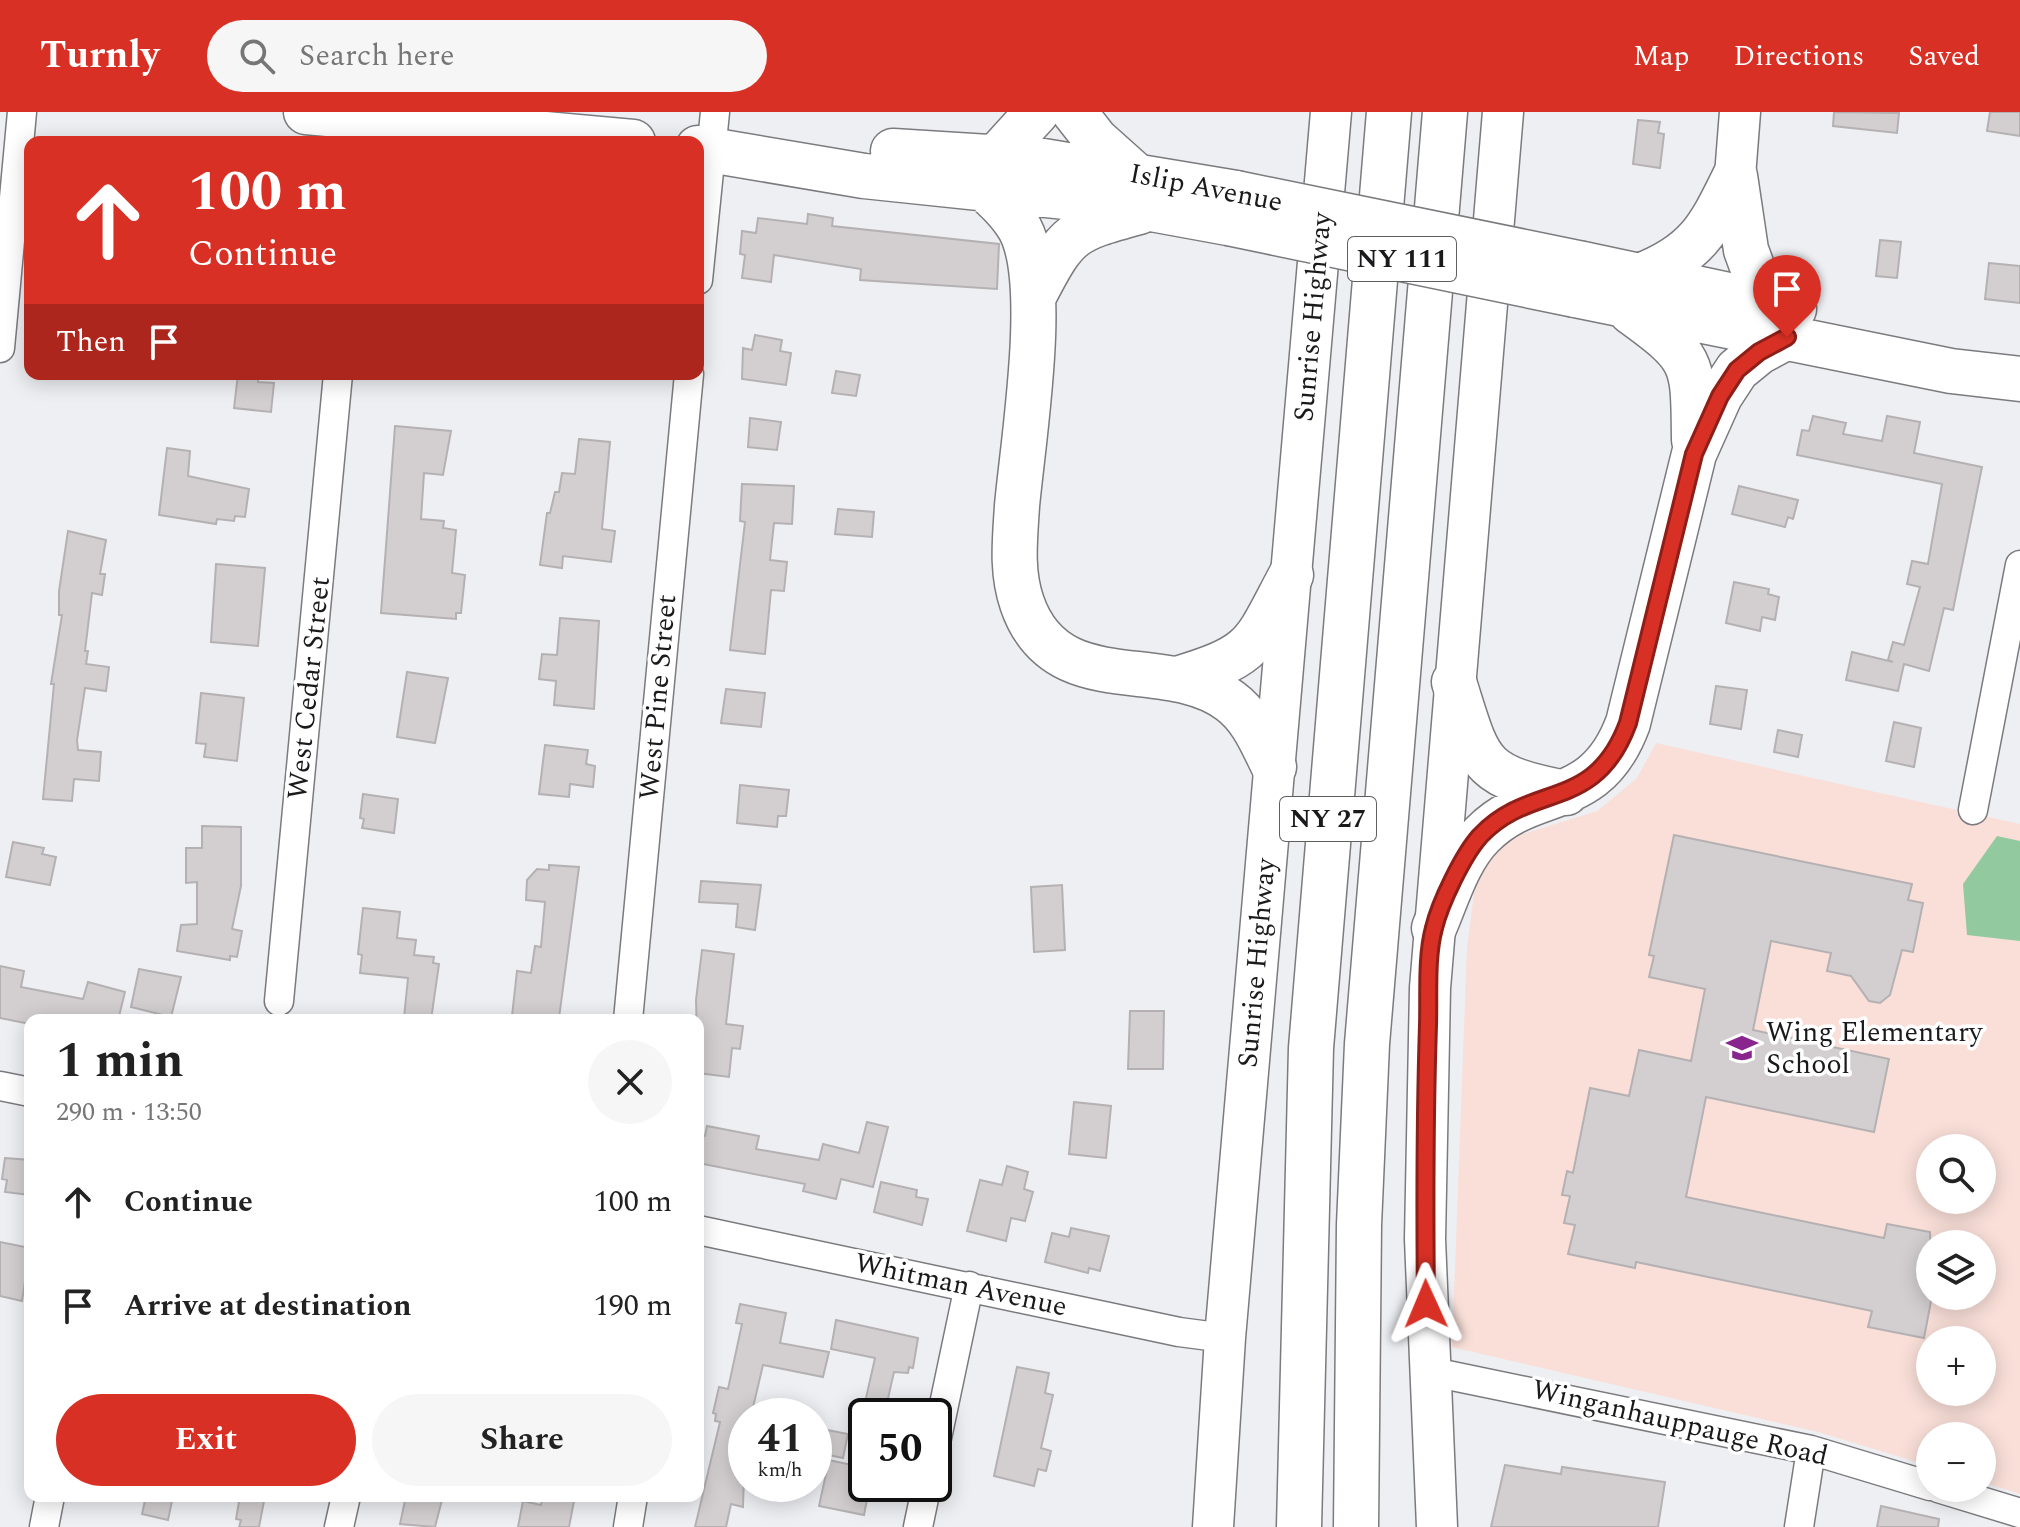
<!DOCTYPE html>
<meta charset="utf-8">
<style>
body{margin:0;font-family:Spectral,serif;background:#f6f6f6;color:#222;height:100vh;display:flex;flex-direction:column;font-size:30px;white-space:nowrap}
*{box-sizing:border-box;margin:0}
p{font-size:26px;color:#767676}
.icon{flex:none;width:44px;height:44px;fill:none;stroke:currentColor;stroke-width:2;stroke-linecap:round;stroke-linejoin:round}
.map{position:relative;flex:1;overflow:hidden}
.side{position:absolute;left:24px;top:902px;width:680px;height:488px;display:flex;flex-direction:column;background:#fff;border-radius:16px;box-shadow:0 4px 20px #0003}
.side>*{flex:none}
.banner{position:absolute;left:24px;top:24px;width:680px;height:244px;border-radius:16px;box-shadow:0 4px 20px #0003;background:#d93025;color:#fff;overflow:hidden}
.tools{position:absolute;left:1916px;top:1022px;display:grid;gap:16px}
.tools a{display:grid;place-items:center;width:80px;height:80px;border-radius:50%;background:#fff;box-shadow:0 4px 20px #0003;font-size:40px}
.speed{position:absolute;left:728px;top:1286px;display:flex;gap:16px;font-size:40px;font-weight:700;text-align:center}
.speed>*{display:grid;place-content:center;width:104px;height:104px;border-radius:50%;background:#fff;box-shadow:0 4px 20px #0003;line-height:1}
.speed small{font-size:20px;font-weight:400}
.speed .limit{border:4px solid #111;border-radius:12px;background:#fff;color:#111}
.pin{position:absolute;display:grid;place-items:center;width:68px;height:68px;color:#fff;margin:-82px -34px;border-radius:50% 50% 50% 0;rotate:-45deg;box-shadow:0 0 8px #0007}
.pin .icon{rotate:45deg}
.me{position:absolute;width:88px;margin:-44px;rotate:359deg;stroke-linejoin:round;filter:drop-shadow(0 0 6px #0008)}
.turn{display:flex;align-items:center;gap:28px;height:168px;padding:0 32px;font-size:36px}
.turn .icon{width:104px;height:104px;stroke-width:2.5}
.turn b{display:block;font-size:56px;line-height:68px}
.then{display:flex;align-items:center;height:76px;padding:0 32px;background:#0003;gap:16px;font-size:30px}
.round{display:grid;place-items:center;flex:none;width:84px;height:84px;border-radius:42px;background:#f6f6f6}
.headline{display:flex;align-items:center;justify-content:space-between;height:136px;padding:0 32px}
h1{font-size:48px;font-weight:700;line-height:60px}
.cta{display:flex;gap:16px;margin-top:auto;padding:16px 32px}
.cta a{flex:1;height:92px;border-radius:48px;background:#d93025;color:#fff;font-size:32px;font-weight:700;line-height:92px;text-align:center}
.cta a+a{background:#f6f6f6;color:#222}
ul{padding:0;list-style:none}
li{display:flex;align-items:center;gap:24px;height:104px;padding:0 32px}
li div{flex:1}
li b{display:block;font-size:30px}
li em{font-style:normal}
header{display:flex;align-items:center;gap:48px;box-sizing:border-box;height:112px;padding:0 40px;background:#d93025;color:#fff}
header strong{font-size:38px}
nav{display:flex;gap:44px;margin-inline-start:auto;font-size:28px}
.search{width:560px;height:72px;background:#f6f6f6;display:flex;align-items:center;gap:20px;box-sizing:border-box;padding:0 28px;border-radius:44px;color:#767676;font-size:30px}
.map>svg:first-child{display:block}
.education{fill:#f9dfd8;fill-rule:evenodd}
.forest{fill:#92c99f}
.building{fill:#d3cfd1;stroke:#b5b1b3;stroke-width:2}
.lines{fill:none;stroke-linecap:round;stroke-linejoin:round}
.street-casing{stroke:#7b7b7f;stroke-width:31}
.secondary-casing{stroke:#7b7b7f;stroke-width:43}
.primary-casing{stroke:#7b7b7f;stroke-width:47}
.highway-casing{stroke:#7b7b7f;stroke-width:47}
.street{stroke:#fff;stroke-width:28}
.secondary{stroke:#fff;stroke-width:40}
.primary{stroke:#fff;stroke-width:44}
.highway{stroke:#fff;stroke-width:44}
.primary-bridge-casing{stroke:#7b7b7f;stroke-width:47;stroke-linecap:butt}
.primary-bridge{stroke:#fff;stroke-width:44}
.route-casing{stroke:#8d1f18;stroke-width:20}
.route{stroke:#d93025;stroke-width:14}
.labels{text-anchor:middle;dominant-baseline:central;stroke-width:7;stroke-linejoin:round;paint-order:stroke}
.shield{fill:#fff;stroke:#5f5f60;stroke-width:2}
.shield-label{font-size:26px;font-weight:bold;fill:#1a1a1c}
.street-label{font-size:28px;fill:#1a1a1c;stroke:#fff}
.poi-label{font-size:28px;fill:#1a1a1c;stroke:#fff;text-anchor:start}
</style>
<header>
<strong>Turnly</strong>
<div class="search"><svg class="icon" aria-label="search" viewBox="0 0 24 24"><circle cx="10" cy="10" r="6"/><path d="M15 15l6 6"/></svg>Search here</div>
<nav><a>Map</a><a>Directions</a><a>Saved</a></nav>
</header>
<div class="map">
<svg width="2020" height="1415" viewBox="0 0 2020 1415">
<rect width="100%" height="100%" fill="#eeeff3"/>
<path class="education" d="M1656 631 2020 712V1382L1982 1370V1324H1930V1354L1818 1320 1452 1235 1467 836 1474 781 1483 756 1510 726 1597 699 1637 666ZM1930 1036H1982V1088H1930ZM1930 1132H1982V1184H1930ZM1930 1228H1982V1280H1930Z"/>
<path class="forest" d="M1997 724 2020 729V829L1967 823 1963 772Z"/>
<path class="building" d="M1834 0 1899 1 1897 21 1833 14Z
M1990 0H2020V24L1987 19Z
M1638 8 1660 10 1658 21 1664 22 1660 56 1633 52Z
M808 102 833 106 832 114 999 132 997 177 860 168 861 157 774 143 771 170 742 166 745 143 740 142 742 119 756 121 758 106 807 112Z
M1880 128 1901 130 1897 166 1876 164Z
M1989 151 2020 154V191L1985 187Z
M755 223 782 228 780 239 791 241 786 273 742 267 743 236 752 238Z
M836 259 860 263 856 284 832 281Z
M238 262H259L258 270 274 271 271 300 234 296Z
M1813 304 1846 311 1843 322 1882 329 1887 304 1920 310 1914 341 1982 355 1953 498 1944 496 1929 559 1904 552 1898 579 1846 568 1852 540 1893 550 1888 548 1893 530 1904 533 1920 475 1907 472 1912 449 1928 452 1942 372 1797 343 1802 318 1809 319Z
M750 306 781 310 777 338 748 335Z
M395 314 451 319 443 363 424 361 421 407 444 409 443 416 456 418 452 461 465 463 461 501H456V507L381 501Z
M579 327 610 330 602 417 615 419 611 450 563 444 562 456 540 453 547 401H550L555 380H559L562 361 575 362Z
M167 336 190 339 188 364 249 377 245 405 235 404 234 409 217 407 216 412 159 403Z
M742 372 794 374 792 412 774 411 770 448 787 450 784 479 771 478 765 542 730 538 745 410 740 409Z
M1739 374 1798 388 1793 407 1788 405 1785 415 1732 402Z
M838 397 874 400 872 425 835 422Z
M68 419 106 428 100 462H105L102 483 92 481 85 539H88L86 552 109 555 106 579 85 576 77 628 78 638 101 640 99 669 74 667 72 689 43 687 54 572H51L62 503H59V479Z
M216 452 265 456 258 534 211 530Z
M1734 470 1769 477 1768 482 1779 485 1775 508 1762 505 1760 519 1726 511Z
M560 506 599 509 594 597 554 593 556 569 539 567 542 542 557 543Z
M407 560 448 566 435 631 397 625Z
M1716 574 1747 578 1741 617 1710 612Z
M726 577 765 581 761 615 721 611Z
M201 581 244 586 237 649 204 645 206 632 196 631Z
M1894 610 1921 616 1914 655 1886 649Z
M1778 618 1802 623 1798 645 1774 640Z
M545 633 588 638 586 652 595 654 593 675 570 672 569 685 539 682Z
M740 673 789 678 786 704H778L777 715 737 711Z
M363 682 398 687 394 721 362 716 364 707 360 706Z
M202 714 241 715V774L232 817 242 819 237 845 230 844V848L177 839 181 813 197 812V770L186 771V736H202Z
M1674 723 1912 772 1908 788 1923 791 1913 840 1902 838 1890 883 1880 891 1869 889 1851 864 1827 859 1831 841 1771 829 1753 918 1889 947 1874 1020 1706 985 1686 1085 1884 1126 1887 1112 1930 1120 1932 1184 1924 1226 1868 1215 1872 1199 1636 1150 1635 1156 1568 1142 1575 1113 1564 1111 1570 1084 1562 1083 1567 1059 1573 1061 1590 976 1629 984 1639 938 1691 949 1705 877 1649 865 1654 844 1649 843Z
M13 730 44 736 42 742 56 745 50 773 6 765Z
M549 753 579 755 559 906 512 904 517 859 531 861 535 834 541 835 545 790 526 788 527 768 537 757 549 758Z
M701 769 761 773 755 818 736 815 738 792 699 790Z
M1062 773 1065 838 1034 840 1031 775Z
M363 796 400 800 397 826 416 828 414 843 434 845 433 851 439 852 431 908 404 906 408 866 360 861 362 843 358 842Z
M702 838 734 842 726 912 743 914 740 937 732 936 729 965 698 961 696 888Z
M0 854 24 859 21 875 83 887 88 870 125 880 118 908H30V912L0 906Z
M139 857 181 865 171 905 131 895Z
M1130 899H1164L1163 957H1128Z
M1074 990 1111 994 1106 1046 1069 1042Z
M867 1010 888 1015 873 1075 841 1067 836 1087 803 1079 805 1072 698 1051V1023L705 1024 707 1014 759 1024 756 1037 819 1048 823 1032 859 1041Z
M5 1046 30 1048V1083L5 1080 7 1068 2 1067Z
M1007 1054 1028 1060 1024 1077 1033 1080 1025 1109 1011 1106 1006 1129 967 1119 980 1068 1002 1073Z
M881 1070 917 1078 916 1085 928 1087 922 1113 874 1100Z
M1071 1116 1109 1124 1100 1159 1089 1156 1088 1161 1045 1150 1052 1121 1069 1125Z
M0 1130 30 1136 22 1189 0 1184Z
M740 1192 786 1201 780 1231 829 1240 823 1265 763 1253 751 1304H746L743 1395 731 1392 726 1415H695L720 1310 715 1309 716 1302 713 1301 719 1275 728 1277 742 1212 736 1211Z
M836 1208 918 1226 913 1256 909 1255 908 1261 894 1260 884 1304H862L875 1246 831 1237Z
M1017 1255 1049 1261 1045 1281 1053 1283 1041 1336 1051 1339 1046 1359 1038 1357 1034 1374 994 1364Z
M817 1316 848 1322 843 1346 814 1340Z
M829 1348 866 1356V1372H870L864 1403 819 1394Z
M1505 1353 1561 1362 1562 1355 1665 1370 1658 1415H1491Z
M146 1384H173L168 1408 142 1402Z
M240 1384H265L259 1415H239L241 1408 236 1407Z
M406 1384H443L435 1415 400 1412Z
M543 1384H575L569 1415H518L523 1389 541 1393Z
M1881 1394 1939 1407 1938 1415H1877Z"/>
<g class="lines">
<defs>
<path id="street" d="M698 168 715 0
M0 236 22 0
M1973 698 2020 453
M279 889 338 262
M628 908 689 262
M0 974 30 980
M698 1118 1179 1220 1225 1226
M1428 1259 1811 1338 1930 1374
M934 1340 969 1174
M1938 1376 2020 1401
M44 1415 50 1384
M339 1415 346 1384
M628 1415 633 1384
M918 1415 927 1372
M1799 1415 1811 1338"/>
<path id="secondary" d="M1735 64 1740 0
M1213 1415 1225 1226 1331 0
M1437 1415 1425 1127 1430 876 1503 0"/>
<path id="primary" d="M306 0 633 30
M1074 0 1096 28 1134 62
M698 36 864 64 1113 90 1228 111
M893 39 1037 48 1236 81
M997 44 1037 0
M1735 64 1746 138 1765 190
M984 76C997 88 1011 101 1020 117 1049 172 1023 328 1017 394 1015 427 1011 459 1022 491 1056 591 1165 540 1230 589 1252 605 1262 631 1274 655
M1583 152 1794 197
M1640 164C1697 142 1709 117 1735 64
M1035 182C1067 120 1072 118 1139 100
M1575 183 1951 259 2020 267
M1631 200C1696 247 1693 250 1694 328
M1177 567C1257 543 1253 534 1291 463
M1454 570C1480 652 1477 664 1566 681
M1434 816C1447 786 1458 747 1482 723 1534 670 1595 700 1628 611L1694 342 1720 284 1737 258 1759 240 1787 225"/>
<path id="highway" d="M1299 1415 1311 936 1389 0
M1356 1415 1359 1113 1367 932 1445 0"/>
</defs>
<use href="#street" class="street-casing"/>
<use href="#secondary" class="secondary-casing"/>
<use href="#primary" class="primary-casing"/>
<use href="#highway" class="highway-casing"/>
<use href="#street" class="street"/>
<use href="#secondary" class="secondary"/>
<use href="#primary" class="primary"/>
<use href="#highway" class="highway"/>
<defs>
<path id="primary-bridge" d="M1236 81 1583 152
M1228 111 1575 183"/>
</defs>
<use href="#primary-bridge" class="primary-bridge-casing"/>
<use href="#primary-bridge" class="primary-bridge"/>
</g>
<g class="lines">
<defs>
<path id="route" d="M1426 1192C1425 1099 1425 1006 1428 913 1429 883 1426 845 1434 816 1440 791 1463 743 1480 724 1532 669 1595 701 1628 611L1694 342 1720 284 1737 258 1759 240 1787 225"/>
</defs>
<use href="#route" class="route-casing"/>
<use href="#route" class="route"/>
</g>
<defs>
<symbol id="school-bare" viewBox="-9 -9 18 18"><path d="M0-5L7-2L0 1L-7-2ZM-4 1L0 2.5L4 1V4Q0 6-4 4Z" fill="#89268e" stroke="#fff" stroke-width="2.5" paint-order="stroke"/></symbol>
</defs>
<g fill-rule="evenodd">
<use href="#school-bare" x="1720" y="914" width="44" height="44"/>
</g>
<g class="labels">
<g class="shield">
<rect x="1348" y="125" width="108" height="44" rx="6"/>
<rect x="1280" y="685" width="96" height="44" rx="6"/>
</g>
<g class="shield-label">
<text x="1402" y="147">NY 111</text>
<text x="1328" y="707">NY 27</text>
</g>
<g class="street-label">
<text transform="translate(1206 76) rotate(11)">Islip Avenue</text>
<text transform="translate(1313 205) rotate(-85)">Sunrise Highway</text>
<text transform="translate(309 576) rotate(-84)">West Cedar Street</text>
<text transform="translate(658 585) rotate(-85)">West Pine Street</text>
<text transform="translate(1257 851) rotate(-85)">Sunrise Highway</text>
<text transform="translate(961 1173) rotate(12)">Whitman Avenue</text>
<text transform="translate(1680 1311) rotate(13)">Winganhauppauge Road</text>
</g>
<g class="poi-label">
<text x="1766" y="920">Wing Elementary<tspan x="1766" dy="32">School</tspan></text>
</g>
</g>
</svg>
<div class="tools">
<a><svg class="icon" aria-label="search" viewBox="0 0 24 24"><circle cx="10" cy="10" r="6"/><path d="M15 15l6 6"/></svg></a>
<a><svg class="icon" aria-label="layers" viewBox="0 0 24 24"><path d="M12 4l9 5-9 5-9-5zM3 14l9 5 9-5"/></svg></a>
<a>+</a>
<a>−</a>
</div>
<div class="speed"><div>41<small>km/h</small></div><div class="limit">50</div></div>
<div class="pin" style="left:1787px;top:225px;background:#d93025"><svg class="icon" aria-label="arrive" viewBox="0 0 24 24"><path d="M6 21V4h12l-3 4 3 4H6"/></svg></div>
<svg class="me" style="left:1426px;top:1192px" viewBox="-20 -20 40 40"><path d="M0-17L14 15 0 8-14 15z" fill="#d93025" stroke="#fff" stroke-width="4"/></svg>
<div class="banner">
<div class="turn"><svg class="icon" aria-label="ahead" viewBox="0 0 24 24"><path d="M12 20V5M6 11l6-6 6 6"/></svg><div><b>100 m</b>Continue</div></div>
<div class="then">Then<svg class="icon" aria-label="arrive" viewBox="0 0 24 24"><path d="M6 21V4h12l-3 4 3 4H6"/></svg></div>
</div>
<section class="side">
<div class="headline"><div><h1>1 min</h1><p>290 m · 13:50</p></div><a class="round"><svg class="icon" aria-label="close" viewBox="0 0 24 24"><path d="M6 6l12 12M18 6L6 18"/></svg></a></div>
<ul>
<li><svg class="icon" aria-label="ahead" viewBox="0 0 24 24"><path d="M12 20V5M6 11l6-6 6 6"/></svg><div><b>Continue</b></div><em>100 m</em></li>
<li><svg class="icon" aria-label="arrive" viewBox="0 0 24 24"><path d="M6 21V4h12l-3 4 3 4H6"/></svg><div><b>Arrive at destination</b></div><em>190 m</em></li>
</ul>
<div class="cta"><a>Exit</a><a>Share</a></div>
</section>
</div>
